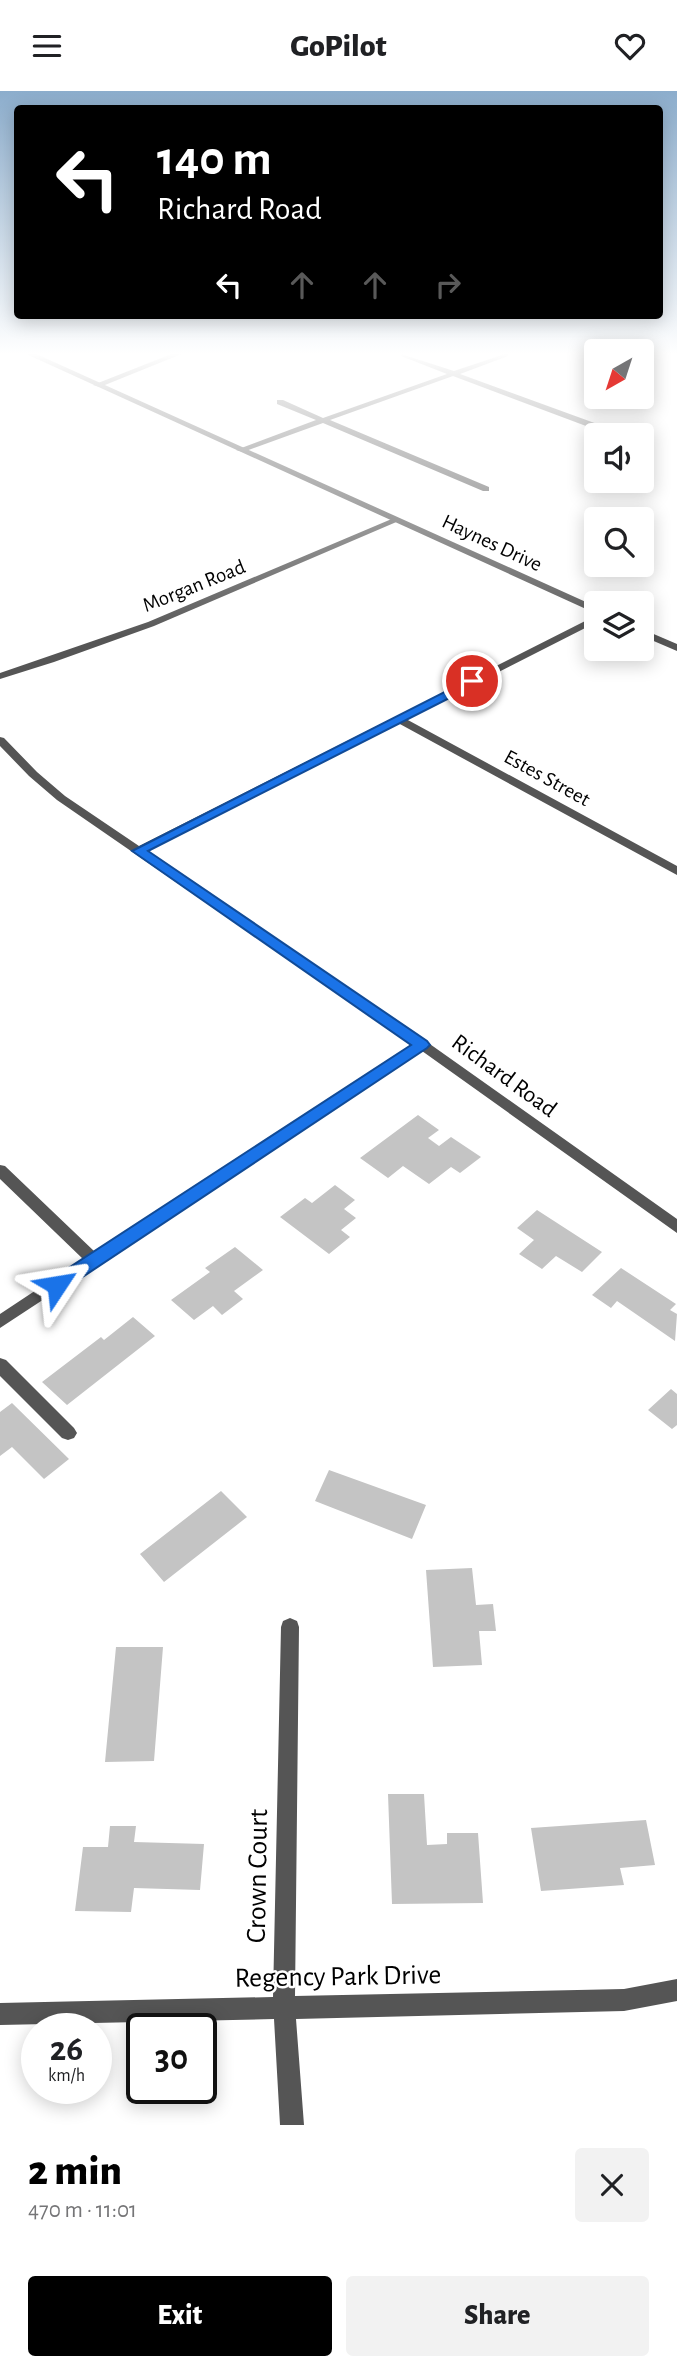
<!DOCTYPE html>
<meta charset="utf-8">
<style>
body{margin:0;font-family:"Alegreya Sans",sans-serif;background:#f2f2f2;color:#202124;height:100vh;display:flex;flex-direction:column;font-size:26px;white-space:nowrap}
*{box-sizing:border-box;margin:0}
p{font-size:23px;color:#757577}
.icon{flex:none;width:38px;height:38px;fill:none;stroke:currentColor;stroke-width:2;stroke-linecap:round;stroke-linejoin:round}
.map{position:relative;height:2034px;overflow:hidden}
.details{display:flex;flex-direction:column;background:#fff;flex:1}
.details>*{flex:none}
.guide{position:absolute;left:14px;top:14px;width:649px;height:214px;border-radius:7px;box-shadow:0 4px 18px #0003;background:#000;color:#fff;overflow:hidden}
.needle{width:46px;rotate:219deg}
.controls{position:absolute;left:584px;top:248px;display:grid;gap:14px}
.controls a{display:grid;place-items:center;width:70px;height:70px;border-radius:7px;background:#fff;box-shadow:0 4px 18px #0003;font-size:35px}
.speed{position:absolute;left:21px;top:1922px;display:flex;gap:14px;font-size:35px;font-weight:700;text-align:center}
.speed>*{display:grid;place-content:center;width:91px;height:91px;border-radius:50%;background:#fff;box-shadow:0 4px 18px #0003;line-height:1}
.speed small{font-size:18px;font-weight:400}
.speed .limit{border:4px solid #111;border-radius:10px;background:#fff;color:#111}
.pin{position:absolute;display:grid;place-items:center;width:60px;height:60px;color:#fff;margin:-30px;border:4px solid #fff;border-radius:50%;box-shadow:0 2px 7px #0007}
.me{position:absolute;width:77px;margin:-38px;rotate:57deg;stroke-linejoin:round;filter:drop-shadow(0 0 5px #0008)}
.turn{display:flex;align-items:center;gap:24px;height:147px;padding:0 28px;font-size:32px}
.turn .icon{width:91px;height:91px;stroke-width:2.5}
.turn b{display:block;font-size:49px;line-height:60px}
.lanes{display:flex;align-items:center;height:66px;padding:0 28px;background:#0003;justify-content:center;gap:35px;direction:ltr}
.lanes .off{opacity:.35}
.round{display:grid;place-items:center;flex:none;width:74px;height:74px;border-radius:7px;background:#f2f2f2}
.headline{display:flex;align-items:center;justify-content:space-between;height:119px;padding:0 28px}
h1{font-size:42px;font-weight:800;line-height:52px;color:#000}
.cta{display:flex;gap:14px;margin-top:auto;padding:14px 28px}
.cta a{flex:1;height:80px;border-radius:7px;background:#000;color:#fff;font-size:28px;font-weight:800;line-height:80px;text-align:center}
.cta a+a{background:#f2f2f2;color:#202124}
header{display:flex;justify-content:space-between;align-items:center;height:91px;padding:0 28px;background:#fff;font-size:32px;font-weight:800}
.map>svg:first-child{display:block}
.building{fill:#c4c4c4}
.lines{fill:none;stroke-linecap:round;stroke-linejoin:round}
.minor{fill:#555;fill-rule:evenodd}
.tertiary{fill:#555;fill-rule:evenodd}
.route{fill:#1a73e8;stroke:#114b97;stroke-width:2}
.labels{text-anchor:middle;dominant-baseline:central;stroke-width:5;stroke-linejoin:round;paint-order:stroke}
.far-street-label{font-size:21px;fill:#000;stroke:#fff}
.street-label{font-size:24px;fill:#000;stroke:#fff}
.near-street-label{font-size:28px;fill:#000;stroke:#fff}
</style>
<header><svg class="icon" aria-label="menu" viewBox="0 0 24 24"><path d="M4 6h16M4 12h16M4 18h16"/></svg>GoPilot<svg class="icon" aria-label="heart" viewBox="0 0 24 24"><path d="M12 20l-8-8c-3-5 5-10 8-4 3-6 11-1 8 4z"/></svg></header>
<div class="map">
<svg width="677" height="2034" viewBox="0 0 677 2034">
<rect width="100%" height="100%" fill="#fff"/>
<path class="building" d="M418 1024 439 1039 428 1047 439 1055 451 1046 481 1066 460 1082 451 1076 429 1093 403 1075 388 1087 360 1067Z
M335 1094 355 1109 344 1118 356 1127 341 1139 350 1146 329 1163 280 1126 305 1107 312 1112Z
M537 1119 602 1161 582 1181 556 1165 542 1178 519 1163 534 1149 517 1137Z
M235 1156 263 1179 234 1200 243 1208 222 1224 213 1215 194 1229 171 1209 210 1181 205 1177Z
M621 1177 676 1213 670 1219 677 1223 675 1250 617 1210 611 1217 592 1204Z
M133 1226 155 1245 67 1314 42 1291 101 1246 104 1249Z
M671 1298 677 1303V1334L672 1338 648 1319Z
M12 1312 69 1368 44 1388 12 1356 0 1365V1321Z
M329 1379 426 1414 412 1448 315 1410Z
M221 1400 247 1426 164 1491 140 1463Z
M472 1477 476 1514 493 1513 496 1540H479L482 1574 433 1576 426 1479Z
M116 1556H163L154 1670 105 1671Z
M388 1703H424L427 1754 447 1753V1742H478L483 1812 392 1813Z
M646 1729 655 1774 620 1777 624 1794 541 1800 531 1737Z
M110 1735H136L134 1751 204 1753 200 1799 134 1797 131 1821 75 1820 83 1756H108Z"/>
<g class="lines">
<path class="minor" d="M174 262H184L100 296 93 294Z
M508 262V265L460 283 600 334V338H594L453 285 330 329 489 396V400H483L323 332 243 361 236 359 316 329 277 313V309H283L323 327 447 283 401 265V263L454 280Z
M394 427 401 429 154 535 54 571 0 588V582L148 531Z
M597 524V531L406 628 677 775V784L398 632 147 760 427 951 677 1128V1142L422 960 0 1237V1223L83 1168 0 1088V1074L5 1075 95 1161 412 954 57 709 29 685 0 655V646L4 647 37 681 65 705 139 755Z
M0 1267 6 1269 74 1337 77 1342 74 1347 68 1349 62 1347 0 1285Z
M290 1527 297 1530 299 1536 295 1905 624 1898 677 1888V1910L624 1920 296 1928 304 2034H280L274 1928 0 1934V1912L273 1906 281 1536 283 1530Z"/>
<path class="tertiary" d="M24 262H34L597 516V523Z
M642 538 677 553V560L642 545Z"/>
</g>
<linearGradient id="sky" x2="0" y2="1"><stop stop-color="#8cadcc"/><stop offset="0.48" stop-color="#fff"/><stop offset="1" stop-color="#fff" stop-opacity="0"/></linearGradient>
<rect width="677" height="547" fill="url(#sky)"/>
<path class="route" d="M472 587 478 590 477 593 148 760 427 950 430 954 427 957 63 1199H50L48 1194 50 1189 411 954 132 760Z"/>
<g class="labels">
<g class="far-street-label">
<text transform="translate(492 452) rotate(25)">Haynes Drive</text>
<text transform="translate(194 495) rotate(-22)">Morgan Road</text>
<text transform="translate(547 687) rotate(29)">Estes Street</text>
</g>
<g class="street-label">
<text transform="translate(504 985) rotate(36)">Richard Road</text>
</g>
<g class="near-street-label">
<text transform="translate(258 1785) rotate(-89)">Crown Court</text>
<text transform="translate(338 1886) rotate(-1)">Regency Park Drive</text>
</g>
</g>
</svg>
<div class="controls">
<a><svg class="needle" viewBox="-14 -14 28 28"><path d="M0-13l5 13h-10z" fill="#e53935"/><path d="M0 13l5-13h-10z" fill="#757577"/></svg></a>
<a><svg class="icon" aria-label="sound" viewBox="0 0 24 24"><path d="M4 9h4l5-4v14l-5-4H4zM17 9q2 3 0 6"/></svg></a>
<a><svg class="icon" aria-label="search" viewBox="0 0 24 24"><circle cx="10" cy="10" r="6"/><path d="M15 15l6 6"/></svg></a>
<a><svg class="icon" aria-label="layers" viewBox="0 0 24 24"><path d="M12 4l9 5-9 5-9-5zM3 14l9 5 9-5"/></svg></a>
</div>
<div class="speed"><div>26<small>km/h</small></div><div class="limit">30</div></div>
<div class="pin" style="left:472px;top:590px;background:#d93025"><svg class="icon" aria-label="arrive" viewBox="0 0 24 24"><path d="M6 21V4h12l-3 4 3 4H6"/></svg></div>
<svg class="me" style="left:57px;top:1194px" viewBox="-20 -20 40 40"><path d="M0-17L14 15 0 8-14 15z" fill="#1a73e8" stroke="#fff" stroke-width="4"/></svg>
<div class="guide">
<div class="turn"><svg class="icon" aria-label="left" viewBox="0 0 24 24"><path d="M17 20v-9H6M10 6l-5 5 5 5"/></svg><div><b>140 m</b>Richard Road</div></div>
<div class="lanes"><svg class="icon" aria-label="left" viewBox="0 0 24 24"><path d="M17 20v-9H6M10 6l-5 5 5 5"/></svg><svg class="icon off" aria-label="ahead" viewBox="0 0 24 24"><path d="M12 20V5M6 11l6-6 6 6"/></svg><svg class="icon off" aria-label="ahead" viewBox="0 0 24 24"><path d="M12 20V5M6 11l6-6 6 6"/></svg><svg class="icon off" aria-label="right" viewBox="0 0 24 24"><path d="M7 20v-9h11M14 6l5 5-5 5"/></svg></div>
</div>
</div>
<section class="details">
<div class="headline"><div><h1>2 min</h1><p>470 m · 11:01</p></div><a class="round"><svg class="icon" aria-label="close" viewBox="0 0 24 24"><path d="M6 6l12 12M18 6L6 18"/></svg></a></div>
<div class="cta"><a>Exit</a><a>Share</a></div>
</section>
